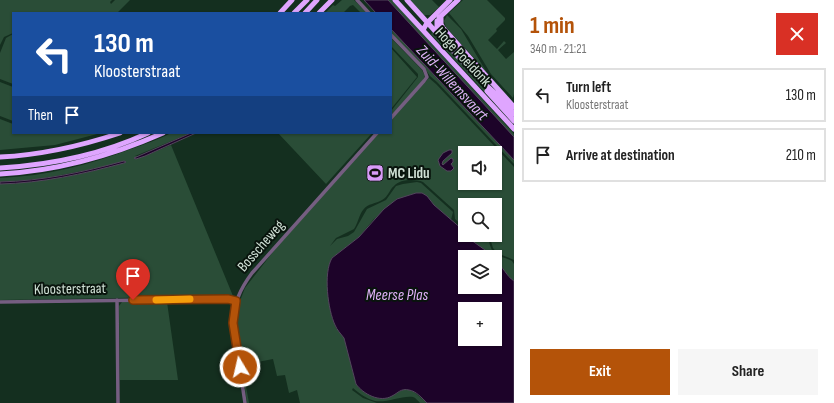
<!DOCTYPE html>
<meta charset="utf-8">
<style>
body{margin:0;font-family:"Sofia Sans Condensed",sans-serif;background:#f6f6f6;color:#222;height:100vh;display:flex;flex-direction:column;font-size:15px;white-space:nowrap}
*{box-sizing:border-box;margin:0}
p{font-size:13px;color:#767676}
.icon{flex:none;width:22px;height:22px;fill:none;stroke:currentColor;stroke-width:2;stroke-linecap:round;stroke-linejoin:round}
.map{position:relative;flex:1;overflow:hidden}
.details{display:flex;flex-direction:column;background:#fff;width:320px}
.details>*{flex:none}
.guide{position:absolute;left:12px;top:12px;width:380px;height:122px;border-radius:0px;box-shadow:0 1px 3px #0004;background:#1a4fa0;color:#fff;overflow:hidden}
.buttons{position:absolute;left:458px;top:146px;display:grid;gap:8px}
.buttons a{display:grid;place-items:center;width:44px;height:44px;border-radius:0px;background:#fff;box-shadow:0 1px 3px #0004;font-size:20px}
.pin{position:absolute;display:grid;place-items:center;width:34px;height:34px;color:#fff;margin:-41px -17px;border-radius:50% 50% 50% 0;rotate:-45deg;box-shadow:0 0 4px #0007}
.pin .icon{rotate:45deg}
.me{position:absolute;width:44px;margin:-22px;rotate:351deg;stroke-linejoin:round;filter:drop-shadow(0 0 3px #0008)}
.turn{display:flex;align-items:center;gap:14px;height:84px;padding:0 16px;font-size:18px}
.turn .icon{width:52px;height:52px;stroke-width:2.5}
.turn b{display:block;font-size:28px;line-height:34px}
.then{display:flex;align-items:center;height:38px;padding:0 16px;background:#0003;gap:8px;font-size:15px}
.round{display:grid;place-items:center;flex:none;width:42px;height:42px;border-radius:0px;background:#f6f6f6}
.headline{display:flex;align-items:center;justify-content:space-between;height:68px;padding:0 16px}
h1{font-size:24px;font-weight:700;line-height:30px;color:#b45309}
.primary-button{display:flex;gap:8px;margin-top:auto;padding:8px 16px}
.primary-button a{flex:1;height:46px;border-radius:0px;background:#b45309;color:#fff;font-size:16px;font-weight:700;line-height:46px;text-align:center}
.primary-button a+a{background:#f6f6f6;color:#222}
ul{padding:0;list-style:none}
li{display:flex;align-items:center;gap:12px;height:54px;margin:0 8px 6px;padding:0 8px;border:2px solid #e0e0e0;border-radius:0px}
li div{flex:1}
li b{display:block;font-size:15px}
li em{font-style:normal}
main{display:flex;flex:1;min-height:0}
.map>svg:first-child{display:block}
.green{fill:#2a4d37;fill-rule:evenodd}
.water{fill:#1d0329;stroke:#53465d;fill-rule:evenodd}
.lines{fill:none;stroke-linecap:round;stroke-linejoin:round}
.minor{stroke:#755e81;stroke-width:3.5}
.highway{stroke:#dfa5ff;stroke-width:5}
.route-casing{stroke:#753606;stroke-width:10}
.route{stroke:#b45309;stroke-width:7}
.slow{stroke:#f59e0b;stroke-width:7}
.labels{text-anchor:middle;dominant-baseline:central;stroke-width:4;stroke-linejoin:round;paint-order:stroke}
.street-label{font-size:15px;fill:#d1e1d6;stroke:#09140d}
.poi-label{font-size:15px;font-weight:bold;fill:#d1e1d6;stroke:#09140d;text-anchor:start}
.water-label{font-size:16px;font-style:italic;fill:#e0b3f9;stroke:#09140d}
</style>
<main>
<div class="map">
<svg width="514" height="403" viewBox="0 0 514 403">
<rect width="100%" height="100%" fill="#142f1f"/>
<path class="green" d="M0 0H112L110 2 111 4 115 0H130L117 13H13V33L4 37 0 45Z
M342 0H354L367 13H361L353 5 350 6 343 13H325L333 5 335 6Z
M388 0H392L514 134V137Z
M410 0H432L439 7 430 15H424Z
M463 0H487L505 18V20L496 29 497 31 488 40 497 49 504 41 506 43 498 50 506 59 514 52V94L513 98 491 74 468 36 449 13Z
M447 15 461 29 487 73 514 103V105L474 58 446 27 444 21Z
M391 29 514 160V164L437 82 430 76 426 70 391 33Z
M433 32 476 79 514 122V124L431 34Z
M13 34V84L0 79V53L6 38Z
M391 38 422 70 425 76 423 80 391 116V111L418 77V74L391 46Z
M391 48 417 77 391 109Z
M429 78 436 84 514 167V260L497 253 493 248 489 235H495V205H465V228L455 219 454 210 423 182C415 179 400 179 394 186 389 190 389 196 382 200 376 204 368 203 363 210 359 215 358 223 354 229L336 238 330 246 337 239 348 236 354 232 367 209 386 200 396 186 403 184 417 182 421 183 453 212 451 220 434 205 406 197 397 199 373 220 359 237 332 258 327 276V287L332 318 336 328 342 334 344 338 356 384 360 389 367 394 394 395 402 390H410L414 392 427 403H420C418 401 416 398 413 397 403 395 387 403 375 401 367 399 360 394 353 388L352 390 363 398 377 403H300L297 390 289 393 285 375 277 376 273 359 242 365 249 403H247L236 325V311L245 288 276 248 379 133H391V120ZM465 153H495V183H465Z
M0 82 13 87V121L0 116Z
M0 119 13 124V133H101L55 145 0 150Z
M171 133H191L135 156H145L171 145 233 296 0 300V184C42 183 83 174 124 163L40 179 0 182V178C46 176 89 165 131 149 145 144 158 140 171 133Z
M278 133H372L326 184Z
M467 235H487C489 239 489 244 491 248 494 257 505 257 512 261L514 264V281C506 276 504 267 495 261V257L489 256C484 247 473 243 467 235Z
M122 302H167L178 380H120L119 306Z"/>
<path class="water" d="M364 0H388L514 137V160L391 29V13H376Z
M191 133H196L145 156 136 159 134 158Z
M449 150H452V153L443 161 442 164 443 165 451 158 453 159V162L451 164 454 168 451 171H447L440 166 438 160 443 153Z
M124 161 126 162 124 163C83 174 42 183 0 184V182C42 181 84 172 124 161Z
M416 193H422L427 196 434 205 463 230 465 232V235H467L471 240 485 250 490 257H465V287H495V261C504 267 506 276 514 281V403H427C422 398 416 391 409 390 401 388 398 393 392 396 380 403 363 394 356 384L344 338C341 334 337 330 335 325 328 310 323 273 332 258L359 237 384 209 397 199ZM465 309H495V339H465Z"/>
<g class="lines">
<path class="minor" d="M357 0 369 13
M391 35 424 69 427 77 424 81 391 118
M117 300 118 403
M0 302 228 299 236 301
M245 403 233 323C234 303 240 289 252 273L377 133"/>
<path class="highway" d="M395 0 514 129
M407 0 473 73 497 95 514 114
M280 13 292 0
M294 13 307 0
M305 13 317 0
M319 13 332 0
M441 17V24L443 28 514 107
M439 18 458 0
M437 21V26L440 31 482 77
M423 30 427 23 450 0
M487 91 514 121
M0 157C41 155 81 146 120 133
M0 168C50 165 103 154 148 133
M0 174C57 171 111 156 163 133"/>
</g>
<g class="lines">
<defs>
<path id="route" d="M133 300 228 299 236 301 233 323 240 367"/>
</defs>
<use href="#route" class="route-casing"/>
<use href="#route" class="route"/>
<path class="slow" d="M156 300 190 299"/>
</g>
<defs>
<symbol id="stadium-square" viewBox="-11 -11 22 22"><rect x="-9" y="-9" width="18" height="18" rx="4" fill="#d89bf8" stroke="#09140d"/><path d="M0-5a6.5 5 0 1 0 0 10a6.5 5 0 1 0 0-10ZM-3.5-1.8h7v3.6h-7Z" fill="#111"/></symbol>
</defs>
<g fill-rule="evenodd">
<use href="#stadium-square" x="365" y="163" width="20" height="20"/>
</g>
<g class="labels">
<g class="street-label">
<text transform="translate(463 57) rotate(47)">Hoge Poeldonk</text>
<text transform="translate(261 246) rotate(-49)">Bosscheweg</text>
<text transform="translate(70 289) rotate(-1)">Kloosterstraat</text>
</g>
<g class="poi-label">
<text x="388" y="173">MC Lidu</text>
</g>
<g class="water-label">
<text transform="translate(452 83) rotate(47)">Zuid-Willemsvaart</text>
<text x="397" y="295">Meerse Plas</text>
</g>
</g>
</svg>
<div class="buttons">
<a><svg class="icon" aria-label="sound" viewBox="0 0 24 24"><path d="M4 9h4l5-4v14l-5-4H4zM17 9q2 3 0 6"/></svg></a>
<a><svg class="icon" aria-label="search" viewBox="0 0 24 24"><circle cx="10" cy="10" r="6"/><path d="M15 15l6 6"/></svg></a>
<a><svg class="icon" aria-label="layers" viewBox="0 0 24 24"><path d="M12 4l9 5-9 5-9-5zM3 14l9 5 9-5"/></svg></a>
<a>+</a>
</div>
<div class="pin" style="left:133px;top:300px;background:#d93025"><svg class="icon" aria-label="arrive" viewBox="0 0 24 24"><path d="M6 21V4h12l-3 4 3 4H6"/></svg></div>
<svg class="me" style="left:240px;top:367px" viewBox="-20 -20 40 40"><circle r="17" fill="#b45309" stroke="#fff" stroke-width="3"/><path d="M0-11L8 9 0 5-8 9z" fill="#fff"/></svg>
<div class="guide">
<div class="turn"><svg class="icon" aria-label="left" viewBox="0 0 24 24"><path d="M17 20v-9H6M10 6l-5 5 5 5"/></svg><div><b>130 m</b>Kloosterstraat</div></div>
<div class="then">Then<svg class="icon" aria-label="arrive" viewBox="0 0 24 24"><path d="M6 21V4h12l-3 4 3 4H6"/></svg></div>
</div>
</div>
<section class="details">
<div class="headline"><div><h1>1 min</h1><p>340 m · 21:21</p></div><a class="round" style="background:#d93025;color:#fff"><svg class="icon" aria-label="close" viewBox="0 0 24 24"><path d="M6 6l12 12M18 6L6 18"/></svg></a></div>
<ul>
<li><svg class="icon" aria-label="left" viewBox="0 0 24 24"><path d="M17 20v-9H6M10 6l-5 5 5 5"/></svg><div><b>Turn left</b><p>Kloosterstraat</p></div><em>130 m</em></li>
<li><svg class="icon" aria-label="arrive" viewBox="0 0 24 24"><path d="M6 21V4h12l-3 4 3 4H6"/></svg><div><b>Arrive at destination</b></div><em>210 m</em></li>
</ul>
<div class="primary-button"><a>Exit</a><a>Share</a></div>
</section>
</main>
